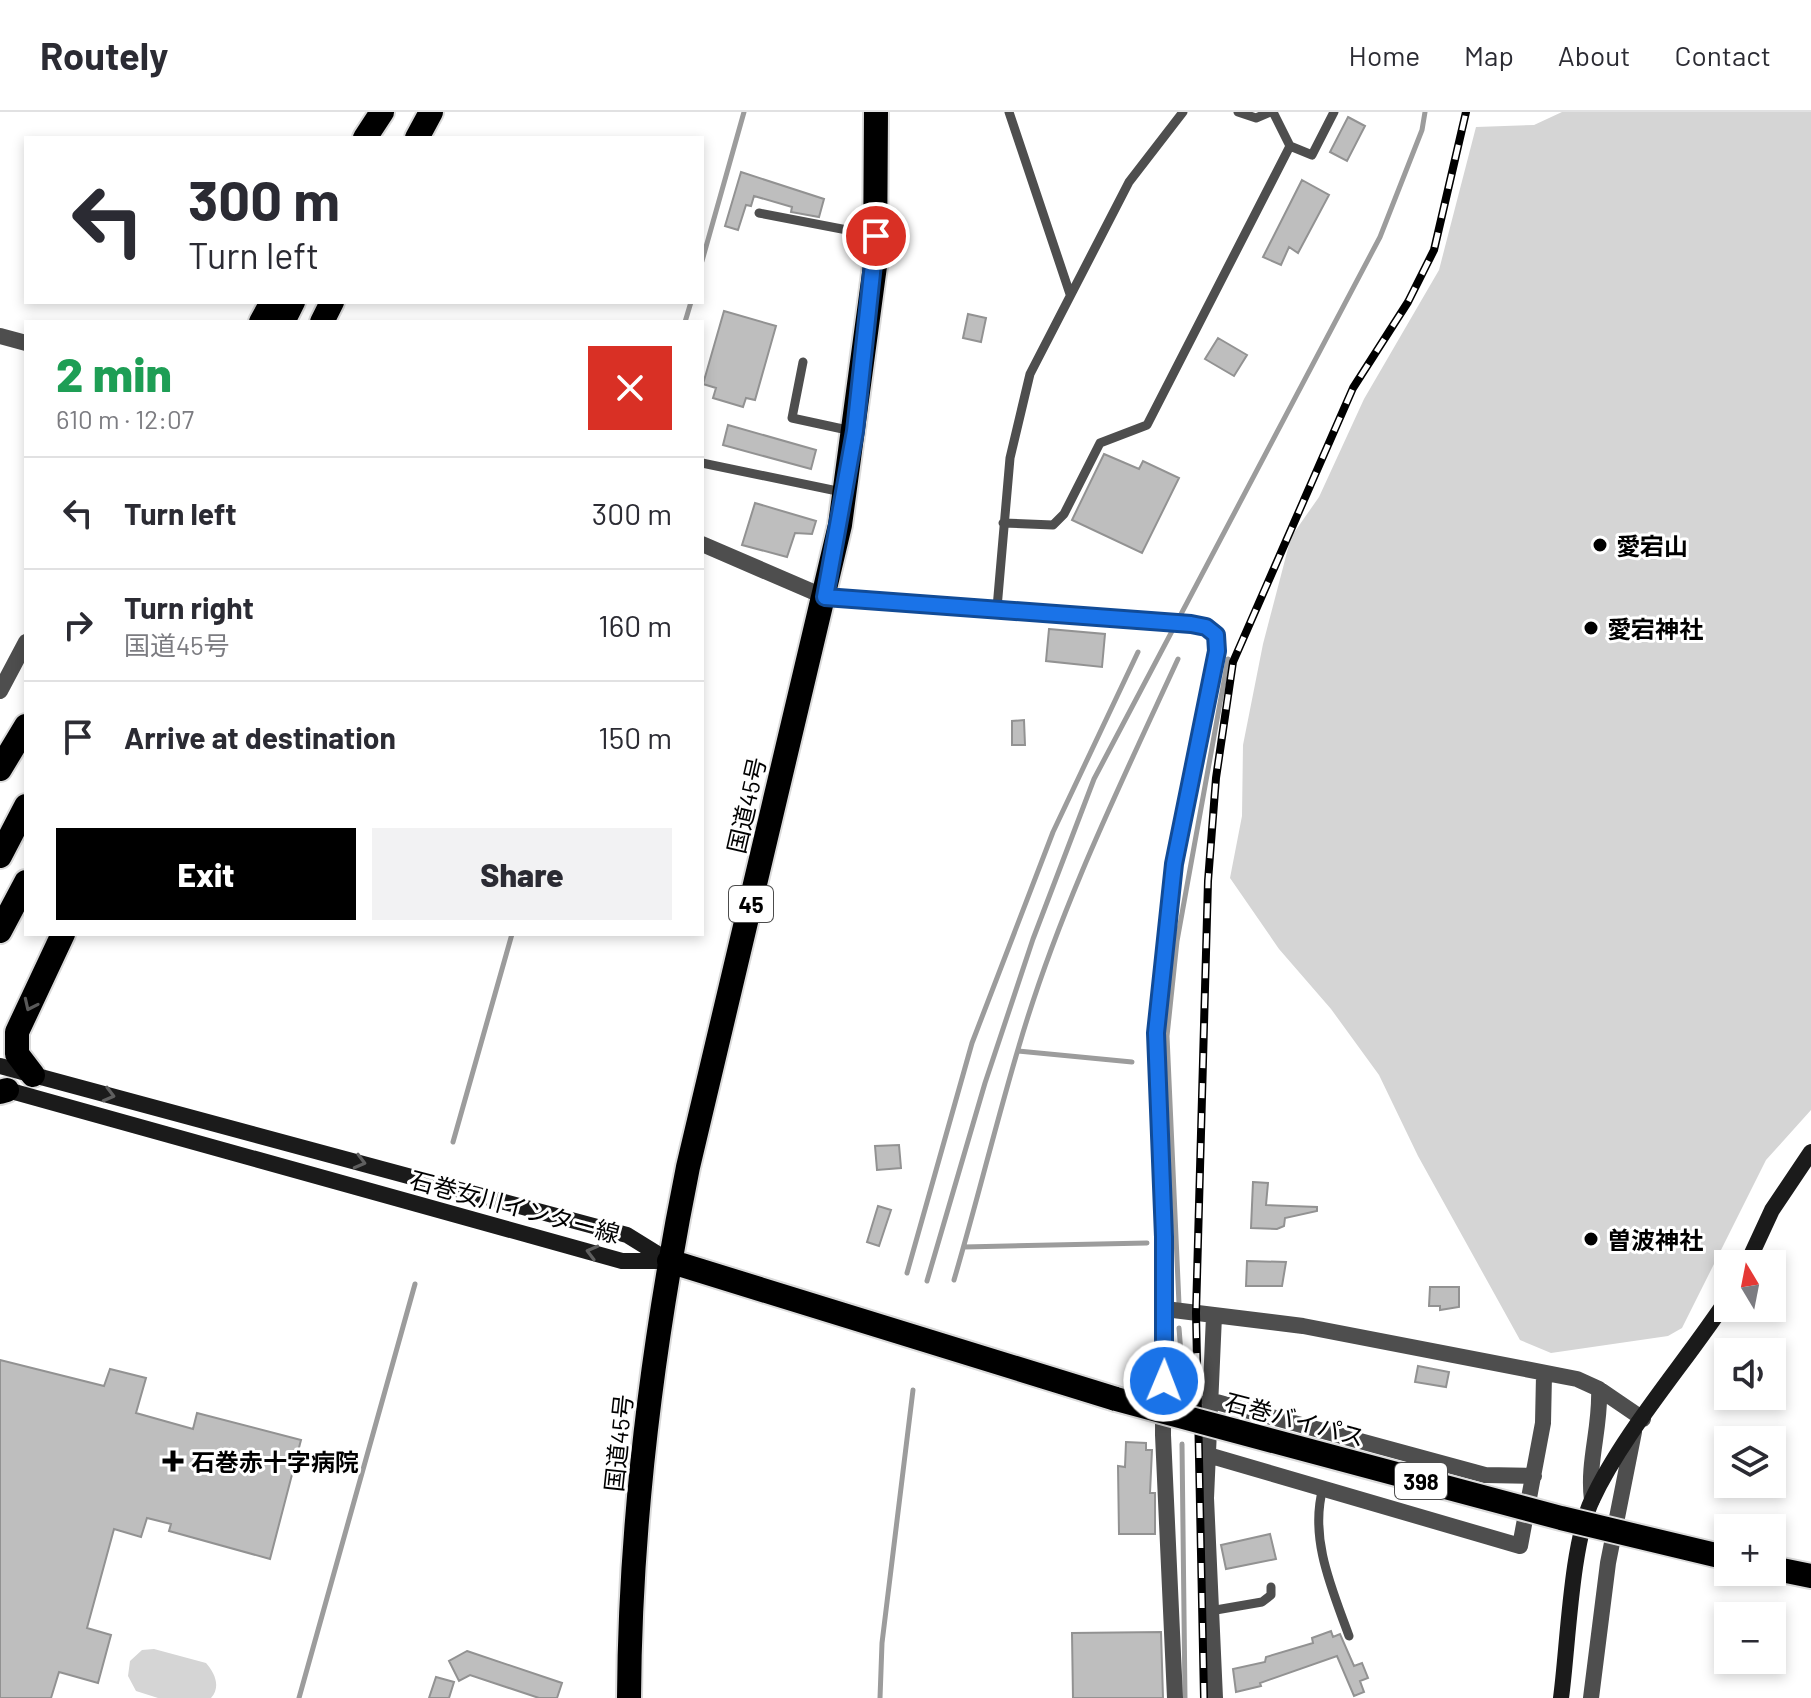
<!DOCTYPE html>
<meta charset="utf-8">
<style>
body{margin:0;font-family:Barlow,"Noto Sans JP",sans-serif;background:#f2f2f3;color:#2b2b33;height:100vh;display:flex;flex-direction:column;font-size:30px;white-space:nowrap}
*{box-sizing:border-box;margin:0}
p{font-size:26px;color:#7c7c81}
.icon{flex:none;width:44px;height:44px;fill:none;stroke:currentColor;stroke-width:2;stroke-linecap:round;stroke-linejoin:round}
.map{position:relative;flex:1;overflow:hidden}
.details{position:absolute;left:24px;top:208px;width:680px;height:616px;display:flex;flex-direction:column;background:#fff;border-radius:0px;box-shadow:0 4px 12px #0003}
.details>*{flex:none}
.top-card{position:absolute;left:24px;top:24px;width:680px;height:168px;border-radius:0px;box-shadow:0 4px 12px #0003;background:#fff;color:#2b2b33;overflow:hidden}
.needle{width:52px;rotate:350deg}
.tools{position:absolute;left:1714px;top:1138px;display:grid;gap:16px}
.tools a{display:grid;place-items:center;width:72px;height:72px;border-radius:0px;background:#fff;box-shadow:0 4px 12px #0003;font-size:40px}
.pin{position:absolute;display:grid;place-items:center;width:68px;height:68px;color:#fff;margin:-34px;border:4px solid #fff;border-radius:50%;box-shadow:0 2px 8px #0007}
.me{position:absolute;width:88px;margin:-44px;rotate:1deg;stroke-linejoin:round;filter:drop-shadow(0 0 6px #0008)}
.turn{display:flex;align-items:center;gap:28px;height:168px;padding:0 32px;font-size:36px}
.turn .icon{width:104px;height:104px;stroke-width:2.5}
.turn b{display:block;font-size:56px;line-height:68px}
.round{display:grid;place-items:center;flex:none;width:84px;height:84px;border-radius:0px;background:#f2f2f3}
.overview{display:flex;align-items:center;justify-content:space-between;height:136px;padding:0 32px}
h1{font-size:48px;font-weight:800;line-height:60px;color:#1e9e55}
.button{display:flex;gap:16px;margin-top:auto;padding:16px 32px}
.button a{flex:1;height:92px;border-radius:0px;background:#000;color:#fff;font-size:32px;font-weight:800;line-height:92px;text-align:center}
.button a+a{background:#f2f2f3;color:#2b2b33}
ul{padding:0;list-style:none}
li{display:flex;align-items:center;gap:24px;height:112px;padding:0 32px;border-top:2px solid #e1e1e2}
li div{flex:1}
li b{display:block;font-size:30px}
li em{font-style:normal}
header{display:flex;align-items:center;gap:48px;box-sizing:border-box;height:112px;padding:0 40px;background:#fff;border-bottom:2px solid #e1e1e2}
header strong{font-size:38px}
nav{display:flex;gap:44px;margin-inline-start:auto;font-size:28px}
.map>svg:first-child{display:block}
.green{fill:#d5d5d5}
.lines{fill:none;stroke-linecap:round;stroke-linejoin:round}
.stream{stroke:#9c9c9c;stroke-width:5}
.building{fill:#bebebe;stroke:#929292;stroke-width:2}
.highway-casing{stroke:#dbdbdb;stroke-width:28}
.lane{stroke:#4e4e4e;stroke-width:9}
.street{stroke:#4e4e4e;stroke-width:16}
.secondary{stroke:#1b1b1b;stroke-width:16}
.highway{stroke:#000;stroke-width:24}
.rail-casing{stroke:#000;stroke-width:8}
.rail{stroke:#fff;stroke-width:5;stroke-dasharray:15;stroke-linecap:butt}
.highway-bridge-casing{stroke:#dbdbdb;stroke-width:28;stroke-linecap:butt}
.highway-bridge{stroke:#000;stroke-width:24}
.oneway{stroke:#595959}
.oneway2{stroke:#5f5f5f}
.route-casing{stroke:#114b97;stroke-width:20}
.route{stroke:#1a73e8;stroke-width:14}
.poi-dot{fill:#000;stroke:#fff;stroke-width:3}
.labels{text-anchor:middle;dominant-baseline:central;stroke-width:6;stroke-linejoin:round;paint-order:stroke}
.shield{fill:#fff;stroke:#4c4c4c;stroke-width:2}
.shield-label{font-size:22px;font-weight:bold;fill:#000}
.poi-label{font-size:24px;font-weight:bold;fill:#000;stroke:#fff;text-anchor:start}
.street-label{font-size:24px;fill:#000;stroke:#fff}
</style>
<header>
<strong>Routely</strong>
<nav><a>Home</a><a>Map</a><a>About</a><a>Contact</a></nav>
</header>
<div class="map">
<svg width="1811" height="1586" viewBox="0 0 1811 1586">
<rect width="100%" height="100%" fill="#fff"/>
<path class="green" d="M1562 0H1811V998L1766 1048 1682 1216 1668 1224 1551 1241 1520 1228 1418 1044 1379 963 1331 897 1279 837 1230 766 1242 704 1243 633 1263 532 1291 425 1319 385 1364 287 1439 158 1476 15 1534 13Z
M154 1537 206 1551C215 1561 221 1575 211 1586H158L136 1579 128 1564 130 1549 142 1538Z"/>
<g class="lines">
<path class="stream" d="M702 149 744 0
M685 210 691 190
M1018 939 1132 950
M453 1030 512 822
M964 1135 1147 1131
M907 1161 972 931 1053 720 1138 540
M954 1168C977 1090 996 1011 1019 934 1058 800 1120 673 1178 547
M927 1169 985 971 1033 827 1094 667 1380 125 1422 18 1425 0
M1179 1192 1167 924 1177 829 1228 547
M1179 1216 1185 1293
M1182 1332 1185 1586
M299 1586 415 1172
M880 1586 882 1531 913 1278"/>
</g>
<path class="building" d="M1348 5 1365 14 1347 49 1330 40Z
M741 60 824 87 819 105 791 100 792 95 754 84 751 94 746 93 738 118 725 114Z
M1302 68 1329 83 1298 141 1289 135 1281 153 1263 145Z
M724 199 776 214 755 288 746 286 743 295 713 286 716 276 703 272Z
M968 202 986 206 981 230 963 226Z
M1218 226 1247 243 1234 264 1205 247Z
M728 313 816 338 811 357 723 333Z
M1104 342 1139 357 1143 349 1179 366 1142 441 1072 408Z
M755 391 816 409 812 422 795 421 787 445 742 433Z
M1049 517 1105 522 1102 555 1046 549Z
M1024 608 1025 633H1012V609Z
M899 1033 901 1056 877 1058 875 1034Z
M1253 1070 1268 1071 1266 1093 1317 1095V1099L1285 1106 1284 1114 1277 1117 1251 1116Z
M878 1094 891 1098 879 1134 867 1130Z
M1247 1149 1286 1150 1282 1174H1246Z
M1430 1175H1459V1195L1440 1198V1194H1429Z
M0 1248 104 1274 110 1257 146 1266 136 1301 193 1317 197 1301 301 1328 270 1447 169 1419 171 1412 147 1406 141 1425 114 1417 87 1516 111 1523 98 1571 59 1560 51 1586H0Z
M1418 1254 1449 1260 1446 1275 1415 1270Z
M1126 1330 1146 1331V1338H1152L1150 1381H1155V1422H1119L1118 1354 1125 1355Z
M1270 1422 1276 1447 1226 1457 1221 1433Z
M1331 1519 1333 1525 1340 1522 1354 1554 1362 1551 1368 1566 1360 1569 1364 1580 1354 1584 1337 1544 1260 1571 1261 1574 1236 1580 1233 1557 1265 1550 1266 1545 1313 1531 1312 1526Z
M1161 1520 1163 1586H1073L1072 1521Z
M467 1539 562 1571 557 1586H539L470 1563 459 1569 449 1549Z
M436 1565 454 1570 449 1586H429Z"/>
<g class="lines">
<defs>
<path id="highway" d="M365 26 382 0
M417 26 431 0
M261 210 272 190
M283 210 293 190
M322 210 332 190
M0 657 26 614
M0 744 26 694
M0 819 26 770
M33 963 17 942V920L63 822
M0 980 7 978
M669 1149 1116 1287
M1772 1456 1811 1464
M629 1586C630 1408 653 1229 688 1055L840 413 875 154 876 0"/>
</defs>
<use href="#highway" class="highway-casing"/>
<path class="lane" d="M1009 0 1070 182
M1238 0 1256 6 1270 0
M1290 34 1312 43 1334 0
M759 101 873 123
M803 250 792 306 852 319
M702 351 842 380
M1003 411 1053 413 1064 402 1100 331 1147 313 1290 34 1273 0
M997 496 1010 346 1030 262 1129 70 1183 0
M1323 1376C1309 1426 1332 1477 1349 1524
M1210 1499 1262 1490 1271 1483V1475"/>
<path class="street" d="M0 224 26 231
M702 432 825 485 1156 509 1206 515 1216 523 1217 539 1174 752 1156 921 1164 1125 1163 1323 1175 1586
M0 579 26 530
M1165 1197 1303 1214 1577 1267 1599 1277C1601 1315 1587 1350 1592 1388
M1214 1204 1206 1386 1215 1586
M1599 1277 1643 1307
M1209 1288 1485 1363 1534 1364
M1208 1343 1520 1434 1543 1311 1544 1263
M1591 1586 1608 1451 1634 1320"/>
<path class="secondary" d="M0 954 627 1123 669 1149
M0 976 622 1149H667
M1747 1152 1772 1098 1811 1040
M1561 1586C1568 1534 1571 1432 1592 1388 1623 1321 1686 1250 1728 1186"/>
<use href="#highway" class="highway"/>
<defs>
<path id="rail" d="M1204 1586 1196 1201 1208 769 1216 666 1233 550 1353 276 1408 190 1434 138 1466 0"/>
</defs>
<use href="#rail" class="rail-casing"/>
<use href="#rail" class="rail"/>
<defs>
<path id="highway-bridge" d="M1116 1287 1561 1406 1728 1446"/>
</defs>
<use href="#highway-bridge" class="highway-bridge-casing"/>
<use href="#highway-bridge" class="highway-bridge"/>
</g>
<defs><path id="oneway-chevron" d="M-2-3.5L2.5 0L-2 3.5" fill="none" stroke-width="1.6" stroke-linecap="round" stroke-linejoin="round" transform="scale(2)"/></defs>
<use class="oneway" href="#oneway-chevron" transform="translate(30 893) rotate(115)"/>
<g class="oneway2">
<use href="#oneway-chevron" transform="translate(109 983) rotate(15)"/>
<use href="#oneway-chevron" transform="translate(360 1050) rotate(15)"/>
<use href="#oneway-chevron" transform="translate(592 1140) rotate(-165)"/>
</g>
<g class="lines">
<defs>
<path id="route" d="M876 124 855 319 825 485 1191 512 1206 515 1216 523 1217 539 1174 752 1156 921 1164 1125V1269"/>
</defs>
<use href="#route" class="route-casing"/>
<use href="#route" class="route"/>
</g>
<g class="poi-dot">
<circle cx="1600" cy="433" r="8"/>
<circle cx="1591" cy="516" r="8"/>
<circle cx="1591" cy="1127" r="8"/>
<path d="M169 1337h8v8h8v8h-8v8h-8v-8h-8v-8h8z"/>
</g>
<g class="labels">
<g class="shield">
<rect x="729" y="774" width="44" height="36" rx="6"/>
<rect x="1395" y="1351" width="52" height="36" rx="6"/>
</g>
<g class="shield-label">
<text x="751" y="792">45</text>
<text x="1421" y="1369">398</text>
</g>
<g class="poi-label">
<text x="1616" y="433">愛宕山</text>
<text x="1607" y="516">愛宕神社</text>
<text x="1607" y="1127">曽波神社</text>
<text x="191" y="1349">石巻赤十字病院</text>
</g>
<g class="street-label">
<text transform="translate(746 693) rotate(-77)">国道45号</text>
<text transform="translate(515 1094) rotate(15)">石巻女川インター線</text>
<text transform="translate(1295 1307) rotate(15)">石巻バイパス</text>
<text transform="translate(618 1331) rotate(-84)">国道45号</text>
</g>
</g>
</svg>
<div class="tools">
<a><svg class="needle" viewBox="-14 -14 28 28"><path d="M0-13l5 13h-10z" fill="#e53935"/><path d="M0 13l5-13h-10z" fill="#7c7c81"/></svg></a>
<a><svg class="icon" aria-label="sound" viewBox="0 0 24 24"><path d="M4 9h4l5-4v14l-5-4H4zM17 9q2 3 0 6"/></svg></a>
<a><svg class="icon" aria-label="layers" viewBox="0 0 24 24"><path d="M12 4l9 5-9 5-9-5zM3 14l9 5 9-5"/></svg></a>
<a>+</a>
<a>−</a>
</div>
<div class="pin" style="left:876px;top:124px;background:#d93025"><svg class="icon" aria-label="arrive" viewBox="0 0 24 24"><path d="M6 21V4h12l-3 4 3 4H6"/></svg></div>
<svg class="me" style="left:1164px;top:1269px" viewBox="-20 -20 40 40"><circle r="17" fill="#1a73e8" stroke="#fff" stroke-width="3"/><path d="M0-11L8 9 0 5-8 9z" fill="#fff"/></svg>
<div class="top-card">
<div class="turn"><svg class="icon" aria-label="left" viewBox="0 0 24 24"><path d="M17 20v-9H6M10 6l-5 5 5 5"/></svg><div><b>300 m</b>Turn left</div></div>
</div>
<section class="details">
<div class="overview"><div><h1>2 min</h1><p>610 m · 12:07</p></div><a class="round" style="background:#d93025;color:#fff"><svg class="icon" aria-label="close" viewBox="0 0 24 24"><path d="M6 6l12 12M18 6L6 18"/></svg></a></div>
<ul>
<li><svg class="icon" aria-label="left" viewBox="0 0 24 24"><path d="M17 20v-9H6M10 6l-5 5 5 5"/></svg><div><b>Turn left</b></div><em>300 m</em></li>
<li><svg class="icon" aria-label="right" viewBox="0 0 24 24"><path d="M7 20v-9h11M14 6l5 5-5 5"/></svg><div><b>Turn right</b><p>国道45号</p></div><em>160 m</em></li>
<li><svg class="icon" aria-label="arrive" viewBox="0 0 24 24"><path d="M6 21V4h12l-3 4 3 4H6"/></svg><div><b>Arrive at destination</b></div><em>150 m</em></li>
</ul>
<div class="button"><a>Exit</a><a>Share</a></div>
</section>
</div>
